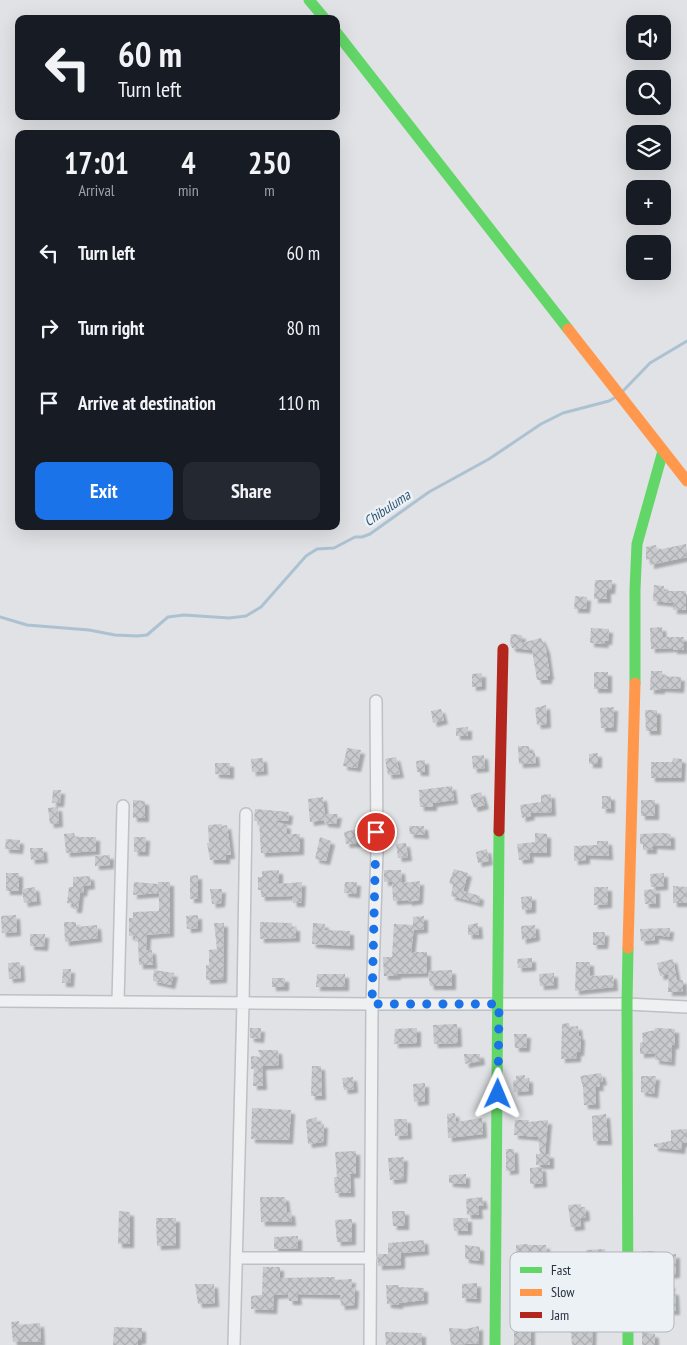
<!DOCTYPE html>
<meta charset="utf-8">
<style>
body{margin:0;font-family:"PT Sans Narrow",sans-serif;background:#242831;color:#f1f3f6;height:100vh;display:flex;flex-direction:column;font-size:19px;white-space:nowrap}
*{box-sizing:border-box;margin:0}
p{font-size:16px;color:#9ea1a6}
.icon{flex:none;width:28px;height:28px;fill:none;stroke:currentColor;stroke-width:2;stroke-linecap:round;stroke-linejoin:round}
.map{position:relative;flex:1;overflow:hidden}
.panel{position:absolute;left:15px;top:130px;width:325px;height:400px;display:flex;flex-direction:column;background:#171b24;border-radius:10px;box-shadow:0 5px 20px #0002}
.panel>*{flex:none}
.hud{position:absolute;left:15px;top:15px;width:325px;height:105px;border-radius:10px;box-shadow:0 5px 20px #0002;background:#171b24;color:#f1f3f6;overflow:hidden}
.fabs{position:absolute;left:626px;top:15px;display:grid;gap:10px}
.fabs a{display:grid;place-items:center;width:45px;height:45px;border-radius:10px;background:#171b24;box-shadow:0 5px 20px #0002;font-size:25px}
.pin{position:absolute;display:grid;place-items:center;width:42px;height:42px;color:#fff;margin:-21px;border:2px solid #fff;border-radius:50%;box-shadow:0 1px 5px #0007}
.me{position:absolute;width:55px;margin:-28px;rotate:1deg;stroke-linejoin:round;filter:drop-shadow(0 0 4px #0008)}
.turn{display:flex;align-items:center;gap:18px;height:105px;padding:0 20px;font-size:22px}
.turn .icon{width:65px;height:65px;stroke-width:2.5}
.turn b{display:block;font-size:35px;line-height:42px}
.eta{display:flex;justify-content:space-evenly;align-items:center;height:85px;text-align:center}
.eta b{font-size:30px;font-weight:800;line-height:35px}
.primary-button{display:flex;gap:10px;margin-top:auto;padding:10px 20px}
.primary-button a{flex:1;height:58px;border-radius:10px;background:#1a73e8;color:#fff;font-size:20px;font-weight:800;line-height:58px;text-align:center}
.primary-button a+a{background:#242831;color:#f1f3f6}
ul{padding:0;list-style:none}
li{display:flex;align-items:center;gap:15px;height:75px;padding:0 20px}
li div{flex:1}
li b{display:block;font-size:19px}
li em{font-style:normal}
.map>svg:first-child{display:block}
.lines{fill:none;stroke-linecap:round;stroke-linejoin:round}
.stream{stroke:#acc2d2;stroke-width:3}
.building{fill:url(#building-cross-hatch);filter:url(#shadow)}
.street-casing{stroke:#bec0c3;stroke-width:14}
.street{stroke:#eff0f2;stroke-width:11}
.fast{stroke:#63d668;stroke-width:11}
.slow{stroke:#ff974d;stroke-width:11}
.jam{stroke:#b3261e;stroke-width:11}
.route{stroke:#1a73e8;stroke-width:9;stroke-dasharray:0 16.2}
.labels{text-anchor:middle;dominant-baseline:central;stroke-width:5;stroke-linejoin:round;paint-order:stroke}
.water-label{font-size:14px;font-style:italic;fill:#2e5574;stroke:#ecf1f5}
.key{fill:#ecf1f5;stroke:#b1b7be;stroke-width:1}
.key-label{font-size:14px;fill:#26313f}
</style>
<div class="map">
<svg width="687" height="1345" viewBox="0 0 687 1345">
<defs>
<pattern id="building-cross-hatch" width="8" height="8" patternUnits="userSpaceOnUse" patternTransform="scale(1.25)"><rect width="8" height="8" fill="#c8cacd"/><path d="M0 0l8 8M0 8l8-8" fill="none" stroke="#acaeb1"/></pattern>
<filter id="shadow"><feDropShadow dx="4" dy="4" stdDeviation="1" flood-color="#0004"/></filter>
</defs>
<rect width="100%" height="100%" fill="#e0e2e5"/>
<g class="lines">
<path class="stream" d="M623 391 650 363 687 341
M0 617 27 625 89 630 115 635 137 636 147 635 168 617 184 615 229 618 246 616 261 607 306 556 317 549 334 548 355 537H362L370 534 429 492 489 459 541 424 563 413 609 401 616 397"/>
</g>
<path class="building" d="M686 544 687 557 650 565V559L646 560V547L656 545 657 550Z
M595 580H612L611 590H607V599H594Z
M654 585 664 586V591H686V610H673V603L653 601Z
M575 596 587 597 586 609H574Z
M662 627 663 637H684V650H673V648L651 649 650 628Z
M591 628 609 629 608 641H604L605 644 590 643Z
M511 634 522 635 521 643 541 638 546 649 550 676H548V680H537L532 650 512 648 510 643Z
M651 671H662V676L681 677 680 689 661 688V690H650Z
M594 672H608V689H594Z
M482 673V686L472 687V674Z
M546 705 547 724 537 725 535 708Z
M614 707 613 728H601L600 708Z
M441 709 444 720 433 723 431 711Z
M645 710H657V731H646Z
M468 727V736H456V728Z
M518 746H529L530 753H535L536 763 519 764Z
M347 748 361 750 357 768 343 766Z
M598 753V764H589V754Z
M484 755 485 768 473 769 472 756Z
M396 757 400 774 388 775 385 759Z
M263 758 264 771 252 772 251 759Z
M673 758 682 759 681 778H651V762H672Z
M425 760V772H417L416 761Z
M215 763H230V775L215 774Z
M452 786 454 800 433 803V807H420L419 790Z
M53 790H61L60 803H52Z
M481 792 485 805 474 808 470 795Z
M551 794 552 812 530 813 531 816 522 818 520 805 541 802V795Z
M602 796H611V809H602Z
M323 797 325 817 326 814H338L336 824 324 823V820L310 822 308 799Z
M133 800 145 801V818H133Z
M641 800H655V816H641Z
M58 807 59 823 50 824 48 808Z
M255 809 289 812 288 821H274L287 825 286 834H300V851L261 853 259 821H254Z
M222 824V826L227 825 231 855H226V860H210L207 843H209L208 825Z
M409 826H424L425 835 410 834Z
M357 829 358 843 346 844 344 832Z
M74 833 75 837H96V851L66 853 64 834Z
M535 833 547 834V853H529L530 859 519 860 517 844 535 842Z
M662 833 671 834V846L653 845V850H643V844H640V834Z
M134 837H146L145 852H134Z
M320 837 331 841 326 861 315 859Z
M6 839 20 840 19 850 5 849Z
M597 841H608L609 856 586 855V860L574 861V846L597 845Z
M406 843 408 857 398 858 396 844Z
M30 848H43L44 859 31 860Z
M487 849 489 861 478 863 476 852Z
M110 855V865L95 866V856Z
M454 869 468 873 463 891 480 896 479 903 451 896 453 885 449 883Z
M279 870V884L302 882 301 903H293L292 896 261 897V890H258V877H262V871Z
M384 870H401L402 883 420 881 419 900 408 902V900L393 901 392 881 384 882Z
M6 873H19V891H6Z
M664 873V886L651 887 650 874Z
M198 875V899H190V876Z
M90 876 91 885 84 886 83 893 80 892 78 909H73V904L67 903 69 887H73V877Z
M134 882 158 884V882H170V933L147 935 146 950H152L153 965H139L138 941 135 942 136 935 129 936V918H133V912L159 911V893L133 895Z
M345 882H357L356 894 344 893Z
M673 886 687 887V903H673Z
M35 887 37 901 24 903 22 889Z
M594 887H608V904L594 905Z
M210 889H222L221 903 212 904Z
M656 889V904H645L644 890Z
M532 896V909L522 910 521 897Z
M16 915 17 932 2 933 1 916Z
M198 915V928L187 929 186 916Z
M424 916V929L414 930V927L411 952H427V973L397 974V976H384L383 957H392L394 924 413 925V917Z
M64 922H76V927L97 925 98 938 65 942Z
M260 922 292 923V927H296V938L260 939Z
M214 923H224L223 979 206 980V965H209V950L217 949Z
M313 923 325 924 324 930 350 931V946L312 944Z
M478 923 479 935H468V925Z
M535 925 536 937 522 940 521 926Z
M670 928 669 937 655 935V940L641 941 640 929Z
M593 932H605L604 945H593Z
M30 934H45L44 947 30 946Z
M532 958V967L518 968 517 959Z
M669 960 673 959 677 980H683V992H668L669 974 660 976 657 963Z
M20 962 21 978 9 979 8 963Z
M576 962H590V976L613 975 614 987 575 991Z
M63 969H71L70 983H62Z
M154 970 174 973 171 985 153 981Z
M452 970V986H430L428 971Z
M554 973V985L540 986 539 974Z
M317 974H345V987H316Z
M272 978H285V987H272Z
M569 1023 570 1027 578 1026 579 1036H581L580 1052H577V1058L561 1059 562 1024Z
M457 1024 458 1043 434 1044 433 1025Z
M250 1028H261L260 1039 250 1038Z
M417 1028V1043L394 1044 395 1029Z
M655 1028 675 1029V1045H672L671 1062 655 1060 656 1053 640 1054V1043L643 1042 642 1033 655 1030Z
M514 1034H527L526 1048H515Z
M258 1050H278L279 1065 262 1066 263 1086H253L254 1069H251V1056L261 1057Z
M464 1054H480L481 1061 465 1064Z
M312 1066H321L322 1096H311Z
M601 1073 603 1081 599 1082 600 1087H595L596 1105H584L583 1087 580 1076Z
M525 1075V1079L529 1078V1091L514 1092 513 1081 516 1080V1076Z
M641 1076H656L654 1094 641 1092Z
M353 1077 354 1089 344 1090 342 1078Z
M425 1083V1101L414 1102 413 1084Z
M252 1108 291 1110 289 1140 251 1139Z
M455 1113 456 1122 482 1118 483 1134 448 1138 447 1114Z
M606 1114 608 1141H593L592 1116Z
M317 1117V1124H324L323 1142 308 1144 306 1120Z
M394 1119H407L408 1135 395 1136Z
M515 1120H529L528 1122 548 1120 545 1154H550V1165H536V1154H540L538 1137 514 1135Z
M687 1129V1143H682L681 1150 654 1147V1144L671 1141V1130Z
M506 1149H514L515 1170 506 1171Z
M356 1151V1174H350L351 1193H335L334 1177H337L335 1152Z
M404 1157 403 1179 390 1180 388 1158Z
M542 1167 543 1183 530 1184V1168Z
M466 1174V1184L449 1183V1175Z
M260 1197H285L287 1212H291L292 1222H261Z
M482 1197 484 1205 478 1206 479 1215H467L466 1199Z
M581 1204V1207H585L586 1217 580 1218 581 1226 571 1227 568 1205Z
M119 1211 130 1212V1244H118Z
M392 1211H405V1226H393Z
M156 1218H176V1245L157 1246Z
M453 1218H468V1231H454Z
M352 1219V1241L337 1242 335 1220Z
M298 1236V1248L274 1249V1237Z
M424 1240 425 1251 401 1253V1265L378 1266V1254H388V1243Z
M528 1244V1245H546L547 1258 516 1257V1245Z
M465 1245 480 1247V1261L465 1259Z
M605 1249V1263L586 1264V1250Z
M642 1251H655V1256L676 1254V1274L665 1275V1269L642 1270Z
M263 1267H280V1278L335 1277V1280L352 1279 351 1287H355L354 1305 341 1306 340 1295 297 1294 298 1301H289L288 1294 274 1295 273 1310 251 1309V1296L262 1295Z
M477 1283V1299L462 1298V1284Z
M195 1284H214L215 1303 198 1304Z
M671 1284V1291H675L676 1311H665V1304L642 1303 643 1285Z
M386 1285H399V1287L424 1288V1300L399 1303V1305L387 1304Z
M593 1318 592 1345H572L571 1333H570V1321Z
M19 1321V1325L40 1323 41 1342H13L11 1322Z
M479 1326V1343L451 1345 449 1328 466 1329Z
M114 1327 142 1328V1340H138V1345H113Z
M531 1327V1345H514V1329Z
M385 1332 422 1333V1345H386Z
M642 1332 655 1334V1345H642Z"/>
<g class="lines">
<defs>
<path id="street" d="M0 1001 372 1004H627L687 1007
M118 1002 123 806
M236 1258H371
M234 1345 243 1003 246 814
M370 1345 372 1004 377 851 376 701"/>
</defs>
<use href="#street" class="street-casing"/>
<use href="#street" class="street"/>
<path class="fast" d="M309 0 325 19
M336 32 568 329
M635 683V590L637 544 663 451
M495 1345 499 831
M628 1345 627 1004 628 948"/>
<path class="slow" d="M568 329 687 481
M628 948 635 683"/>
<path class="jam" d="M499 831 503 649"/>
</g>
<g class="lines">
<path class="route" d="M376 832 372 1004H499L498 1094"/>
</g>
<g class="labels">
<g class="water-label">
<text transform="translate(387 508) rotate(-34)">Chibuluma</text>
</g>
</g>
<rect x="510" y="1252" width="164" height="80" rx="8" class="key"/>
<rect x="520" y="1267" width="22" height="6" fill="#63d668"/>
<rect x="520" y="1289" width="22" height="7" fill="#ff974d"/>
<rect x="520" y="1312" width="22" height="6" fill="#b3261e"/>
<g class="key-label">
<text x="551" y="1275">Fast</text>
<text x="551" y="1297">Slow</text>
<text x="551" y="1320">Jam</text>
</g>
</svg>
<div class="fabs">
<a><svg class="icon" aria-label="sound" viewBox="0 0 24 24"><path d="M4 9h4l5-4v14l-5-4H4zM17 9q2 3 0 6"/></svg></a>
<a><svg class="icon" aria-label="search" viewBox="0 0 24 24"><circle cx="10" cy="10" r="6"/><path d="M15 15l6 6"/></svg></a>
<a><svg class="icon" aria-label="layers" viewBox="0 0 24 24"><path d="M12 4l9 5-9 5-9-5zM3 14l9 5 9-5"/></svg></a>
<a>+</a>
<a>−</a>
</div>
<div class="pin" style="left:376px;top:832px;background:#d93025"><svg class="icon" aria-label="arrive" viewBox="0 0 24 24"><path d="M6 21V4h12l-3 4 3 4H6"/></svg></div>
<svg class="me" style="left:498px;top:1094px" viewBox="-20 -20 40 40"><path d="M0-17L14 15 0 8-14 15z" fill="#1a73e8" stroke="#fff" stroke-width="4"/></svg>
<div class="hud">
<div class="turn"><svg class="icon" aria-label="left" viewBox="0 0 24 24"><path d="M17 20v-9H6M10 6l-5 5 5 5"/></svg><div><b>60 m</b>Turn left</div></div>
</div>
<section class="panel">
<div class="eta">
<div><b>17:01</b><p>Arrival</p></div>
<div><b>4</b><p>min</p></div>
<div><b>250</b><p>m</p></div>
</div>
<ul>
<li><svg class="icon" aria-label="left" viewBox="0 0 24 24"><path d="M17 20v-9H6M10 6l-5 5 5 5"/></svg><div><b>Turn left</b></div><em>60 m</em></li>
<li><svg class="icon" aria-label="right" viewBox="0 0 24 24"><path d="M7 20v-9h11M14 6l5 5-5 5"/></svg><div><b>Turn right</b></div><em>80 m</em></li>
<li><svg class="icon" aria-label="arrive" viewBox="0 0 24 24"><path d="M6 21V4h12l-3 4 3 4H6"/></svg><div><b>Arrive at destination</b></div><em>110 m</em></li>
</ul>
<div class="primary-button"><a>Exit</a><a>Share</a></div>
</section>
</div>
